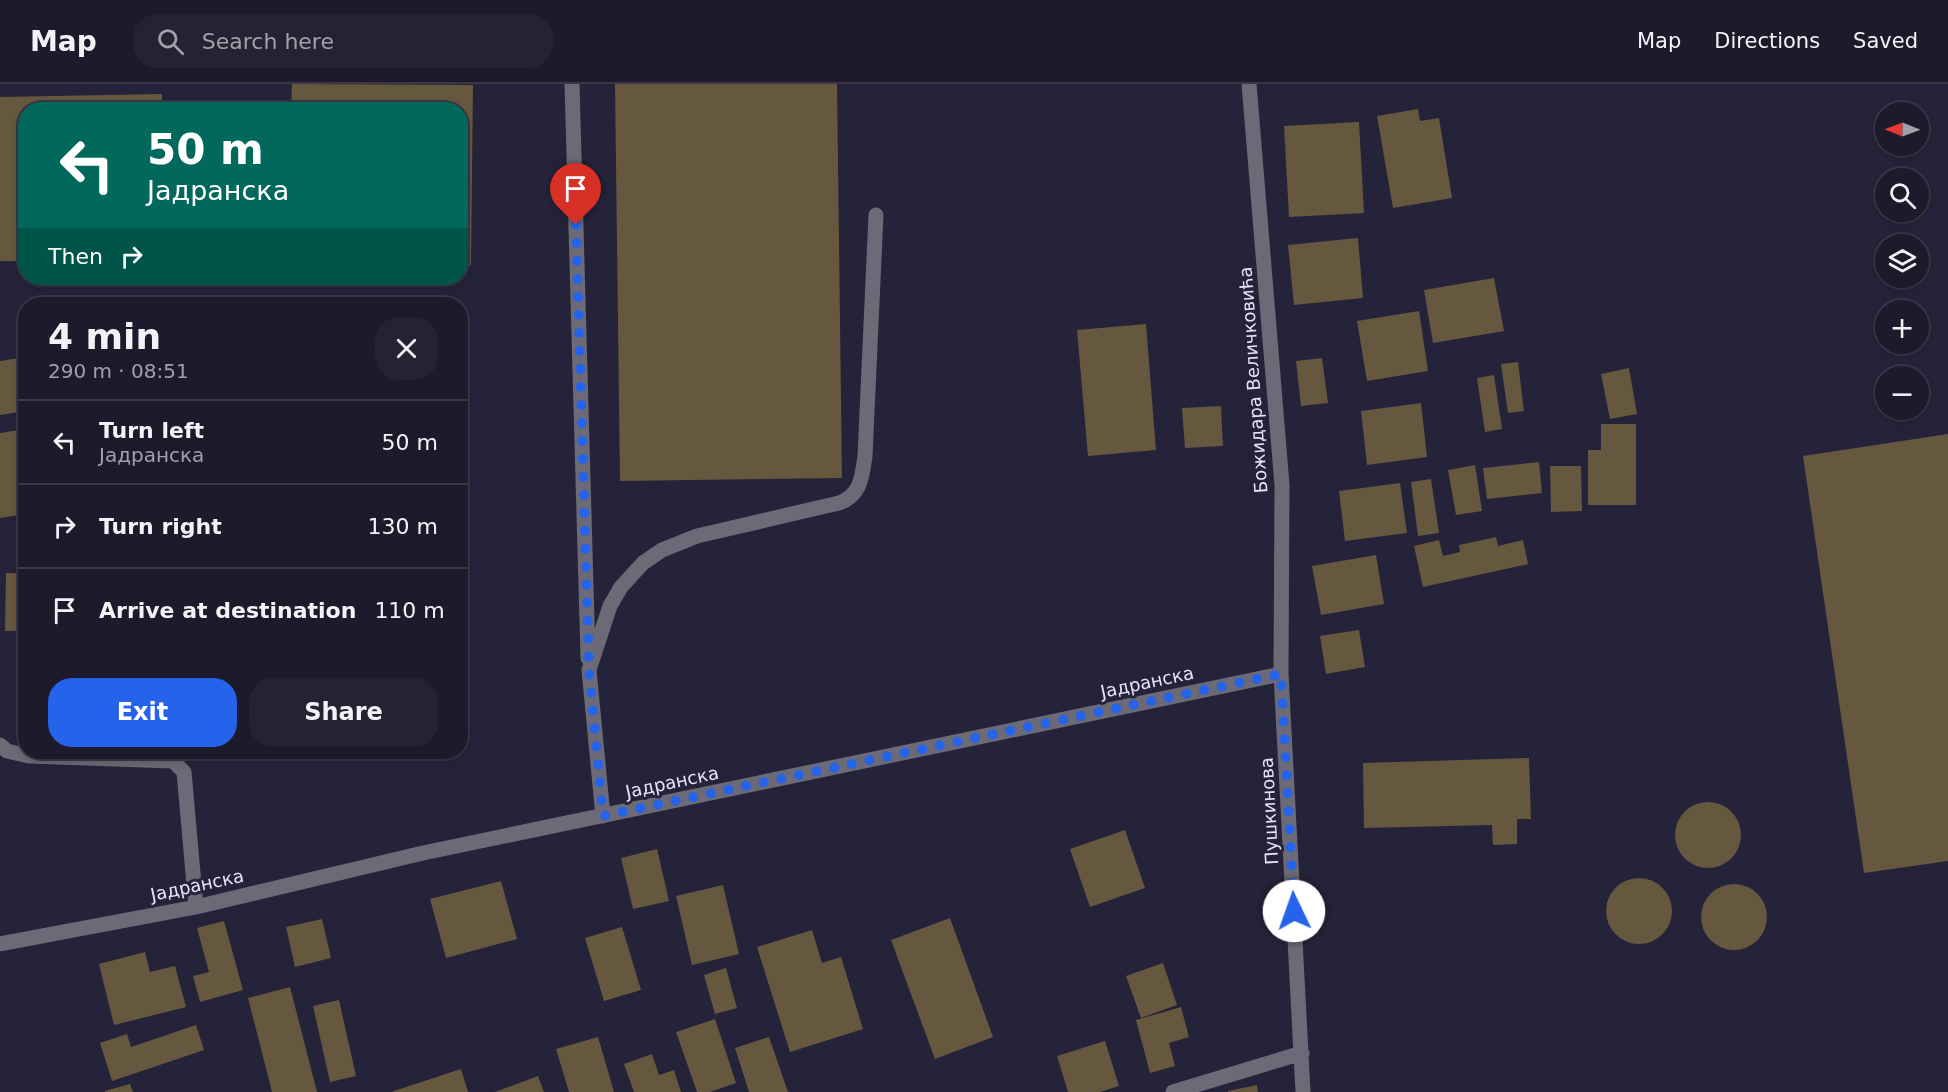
<!DOCTYPE html>
<meta charset="utf-8">
<style>
body{margin:0;font-family:"DejaVu Sans",sans-serif;background:#252333;color:#f1f3f6;height:100vh;display:flex;flex-direction:column;font-size:22px;white-space:nowrap}
*{box-sizing:border-box;margin:0}
p{font-size:20px;color:#a0a1a9}
.icon{flex:none;width:33px;height:33px;fill:none;stroke:currentColor;stroke-width:2;stroke-linecap:round;stroke-linejoin:round}
.map{position:relative;flex:1;overflow:hidden}
.side{position:absolute;left:18px;top:213px;width:450px;height:462px;display:flex;flex-direction:column;background:#1c1a2b;border-radius:24px;box-shadow:0 3px 9px #0003,0 0 0 2px #3a3847}
.side>*{flex:none}
.top-card{position:absolute;left:18px;top:18px;width:450px;height:183px;border-radius:24px;box-shadow:0 3px 9px #0003,0 0 0 2px #3a3847;background:#00695c;color:#fff;overflow:hidden}
.needle{width:39px;rotate:271deg}
.buttons{position:absolute;left:1875px;top:18px;display:grid;gap:12px}
.buttons a{display:grid;place-items:center;width:54px;height:54px;border-radius:50%;background:#1c1a2b;box-shadow:0 3px 9px #0003,0 0 0 2px #3a3847;font-size:30px}
.pin{position:absolute;display:grid;place-items:center;width:51px;height:51px;color:#fff;margin:-62px -26px;border-radius:50% 50% 50% 0;rotate:-45deg;box-shadow:0 0 6px #0007}
.pin .icon{rotate:45deg}
.me{position:absolute;width:66px;margin:-33px;rotate:357deg;stroke-linejoin:round;filter:drop-shadow(0 0 4px #0008)}
.turn{display:flex;align-items:center;gap:21px;height:126px;padding:0 30px;font-size:27px}
.turn .icon{width:78px;height:78px;stroke-width:2.5}
.turn b{display:block;font-size:42px;line-height:51px}
.then{display:flex;align-items:center;height:57px;padding:0 30px;background:#0003;gap:12px;font-size:22px}
.round{display:grid;place-items:center;flex:none;width:63px;height:63px;border-radius:24px;background:#252333}
.head{display:flex;align-items:center;justify-content:space-between;height:102px;padding:0 30px}
h1{font-size:36px;font-weight:700;line-height:45px}
.cta{display:flex;gap:12px;margin-top:auto;padding:12px 30px}
.cta a{flex:1;height:69px;border-radius:24px;background:#2563eb;color:#fff;font-size:24px;font-weight:700;line-height:69px;text-align:center}
.cta a+a{background:#252333;color:#f1f3f6}
ul{padding:0;list-style:none}
li{display:flex;align-items:center;gap:18px;height:84px;padding:0 30px;border-top:2px solid #3a3847}
li div{flex:1}
li b{display:block;font-size:22px}
li em{font-style:normal}
header{display:flex;align-items:center;gap:36px;box-sizing:border-box;height:84px;padding:0 30px;background:#1c1a2b;border-bottom:2px solid #3a3847}
header strong{font-size:28px}
nav{display:flex;gap:33px;margin-inline-start:auto;font-size:21px}
.search{width:420px;height:54px;background:#252333;display:flex;align-items:center;gap:15px;box-sizing:border-box;padding:0 21px;border-radius:24px;color:#a0a1a9;font-size:22px}
.map>svg:first-child{display:block}
.building{fill:#66573f}
.lines{fill:none;stroke-linecap:round;stroke-linejoin:round}
.minor{stroke:#6b6a76;stroke-width:15}
.route{stroke:#2563eb;stroke-width:10;stroke-dasharray:0 18}
.labels{text-anchor:middle;dominant-baseline:central;stroke-width:6;stroke-linejoin:round;paint-order:stroke}
.street-label{font-size:18px;fill:#e6e5f5;stroke:#252339}
</style>
<header>
<strong>Map</strong>
<div class="search"><svg class="icon" aria-label="search" viewBox="0 0 24 24"><circle cx="10" cy="10" r="6"/><path d="M15 15l6 6"/></svg>Search here</div>
<nav><a>Map</a><a>Directions</a><a>Saved</a></nav>
</header>
<div class="map">
<svg width="1948" height="1008" viewBox="0 0 1948 1008">
<rect width="100%" height="100%" fill="#252339"/>
<path class="building" d="M292 0 473 1 471 181H460V26H291Z
M615 0H837L842 394 620 397Z
M162 10V26H26V177H0V13Z
M1418 25 1420 37 1439 34 1452 114 1393 124 1377 32Z
M1359 38 1364 129 1289 133 1284 42Z
M1358 154 1363 214 1294 221 1288 161Z
M1494 194 1504 247 1433 259 1424 206Z
M1419 227 1428 287 1367 297 1357 237Z
M1146 240 1156 366 1088 372 1077 246Z
M26 273V327L0 331V277Z
M1322 274 1328 319 1301 322 1296 277Z
M1518 278 1524 327 1508 329 1501 280Z
M1629 284 1637 330 1610 335 1601 290Z
M1494 291 1502 345 1485 348 1477 294Z
M1421 319 1427 373 1367 381 1361 327Z
M1221 322 1223 362 1185 364 1182 324Z
M1601 340H1636V421H1588V366H1601Z
M26 345V430L0 434V349Z
M1948 350V777L1864 789 1803 372Z
M1539 378 1542 409 1487 415 1483 384Z
M1475 381 1482 427 1456 431 1448 386Z
M1550 382H1581L1582 427 1551 428Z
M1431 395 1439 449 1418 452 1411 398Z
M1400 399 1407 449 1345 457 1339 407Z
M1496 453 1498 462 1523 456 1528 480 1423 503 1414 462 1439 456 1443 472 1460 468 1459 461Z
M1376 471 1384 520 1321 531 1312 482Z
M6 489H26V547H5Z
M1359 546 1365 583 1326 590 1320 552Z
M1529 674 1531 735H1517V760L1493 761 1492 741 1364 744 1363 679Z
M1675 751a33 33 0 1 1 66 0a33 33 0 1 1-66 0Z
M1125 746 1145 804 1090 823 1070 765Z
M657 765 669 817 633 825 621 774Z
M1606 827a33 33 0 1 1 66 0a33 33 0 1 1-66 0Z
M501 797 517 855 446 874 430 815Z
M1701 833a33 33 0 1 1 66 0a33 33 0 1 1-66 0Z
M723 801 739 870 692 881 676 812Z
M950 834 993 953 935 975 891 856Z
M322 835 331 874 295 883 286 843Z
M224 837 243 906 200 918 193 892 209 888 197 844Z
M622 843 641 906 604 917 585 854Z
M812 846 822 879 841 873 863 945 790 968 757 863Z
M145 868 150 888 175 882 186 923 114 941 99 880Z
M1163 879 1177 921 1141 934 1126 892Z
M726 884 737 924 715 930 704 891Z
M290 903 317 1008H272L248 914Z
M339 916 356 992 330 998 313 922Z
M1181 923 1189 953 1169 959 1175 982 1150 989 1136 936Z
M715 935 736 999 710 1008H697L676 948Z
M196 941 204 966 112 997 100 959 127 950 131 963Z
M598 953 614 1008H569L556 965Z
M769 953 788 1008H749L735 964Z
M1105 957 1119 1002 1100 1008H1068L1057 972Z
M652 970 659 991 674 986 681 1008H634L624 980Z
M461 985 468 1008H391Z
M538 992 544 1008H495Z
M130 1000 133 1008H105V1007Z
M1257 1001 1258 1008H1228V1007Z"/>
<g class="lines">
<path class="minor" d="M572 0 588 574
M1249 0 1282 401 1281 590 1303 1008
M0 661 7 667 29 672 173 677 184 688 196 823
M603 732 589 586 610 522 621 503 643 479 662 466 697 452 839 419C861 411 862 393 865 372L876 131
M0 860 196 823 423 769 1281 590
M1173 1008 1302 969"/>
</g>
<g class="lines">
<path class="route" d="M576 141 589 586 603 732 1281 590 1294 827"/>
</g>
<g class="labels">
<g class="street-label">
<text transform="translate(1253 296) rotate(-94)">Божидара Величковића</text>
<text transform="translate(1147 598) rotate(-12)">Јадранска</text>
<text transform="translate(672 698) rotate(-12)">Јадранска</text>
<text transform="translate(1269 727) rotate(-93)">Пушкинова</text>
<text transform="translate(197 801) rotate(-12)">Јадранска</text>
</g>
</g>
</svg>
<div class="buttons">
<a><svg class="needle" viewBox="-14 -14 28 28"><path d="M0-13l5 13h-10z" fill="#e53935"/><path d="M0 13l5-13h-10z" fill="#a0a1a9"/></svg></a>
<a><svg class="icon" aria-label="search" viewBox="0 0 24 24"><circle cx="10" cy="10" r="6"/><path d="M15 15l6 6"/></svg></a>
<a><svg class="icon" aria-label="layers" viewBox="0 0 24 24"><path d="M12 4l9 5-9 5-9-5zM3 14l9 5 9-5"/></svg></a>
<a>+</a>
<a>−</a>
</div>
<div class="pin" style="left:576px;top:141px;background:#d93025"><svg class="icon" aria-label="arrive" viewBox="0 0 24 24"><path d="M6 21V4h12l-3 4 3 4H6"/></svg></div>
<svg class="me" style="left:1294px;top:827px" viewBox="-20 -20 40 40"><circle r="19" fill="#fff"/><path d="M0-13L10 11 0 6-10 11z" fill="#2563eb"/></svg>
<div class="top-card">
<div class="turn"><svg class="icon" aria-label="left" viewBox="0 0 24 24"><path d="M17 20v-9H6M10 6l-5 5 5 5"/></svg><div><b>50 m</b>Јадранска</div></div>
<div class="then">Then<svg class="icon" aria-label="right" viewBox="0 0 24 24"><path d="M7 20v-9h11M14 6l5 5-5 5"/></svg></div>
</div>
<section class="side">
<div class="head"><div><h1>4 min</h1><p>290 m · 08:51</p></div><a class="round"><svg class="icon" aria-label="close" viewBox="0 0 24 24"><path d="M6 6l12 12M18 6L6 18"/></svg></a></div>
<ul>
<li><svg class="icon" aria-label="left" viewBox="0 0 24 24"><path d="M17 20v-9H6M10 6l-5 5 5 5"/></svg><div><b>Turn left</b><p>Јадранска</p></div><em>50 m</em></li>
<li><svg class="icon" aria-label="right" viewBox="0 0 24 24"><path d="M7 20v-9h11M14 6l5 5-5 5"/></svg><div><b>Turn right</b></div><em>130 m</em></li>
<li><svg class="icon" aria-label="arrive" viewBox="0 0 24 24"><path d="M6 21V4h12l-3 4 3 4H6"/></svg><div><b>Arrive at destination</b></div><em>110 m</em></li>
</ul>
<div class="cta"><a>Exit</a><a>Share</a></div>
</section>
</div>
